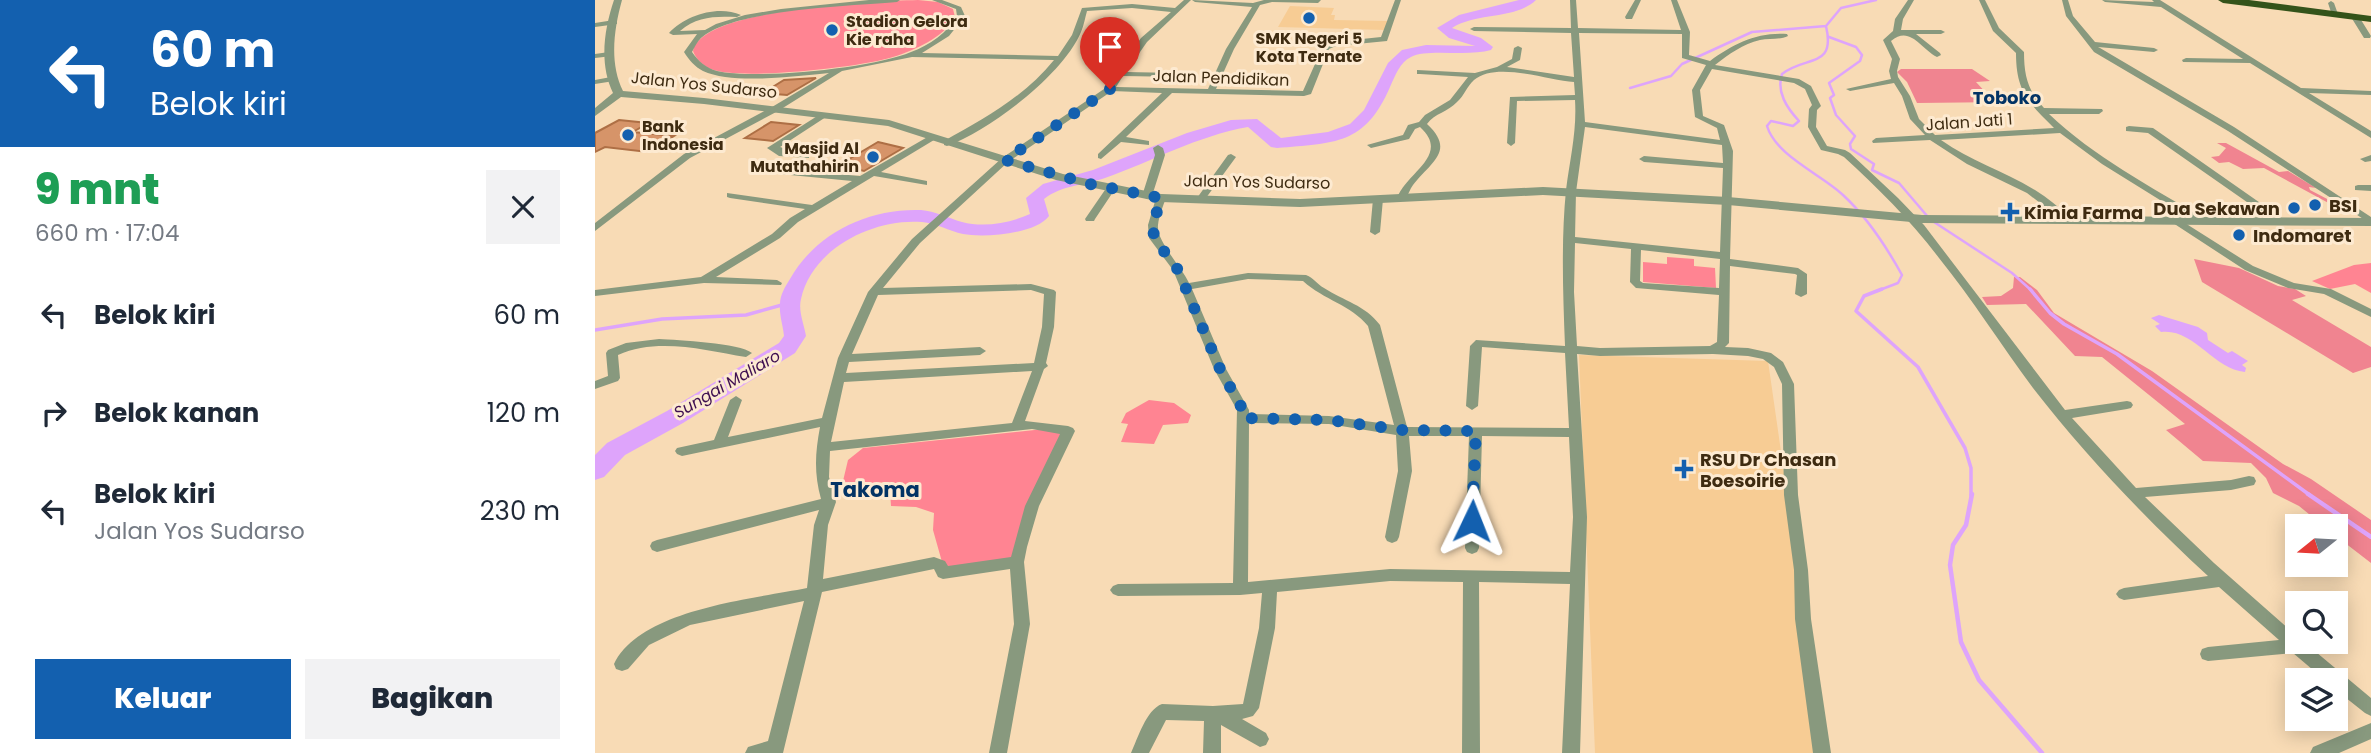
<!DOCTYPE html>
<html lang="id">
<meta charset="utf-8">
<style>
body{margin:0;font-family:Poppins,sans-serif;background:#f2f2f3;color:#1f2937;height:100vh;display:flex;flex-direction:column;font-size:26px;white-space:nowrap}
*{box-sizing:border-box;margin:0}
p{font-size:23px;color:#747a83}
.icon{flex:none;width:38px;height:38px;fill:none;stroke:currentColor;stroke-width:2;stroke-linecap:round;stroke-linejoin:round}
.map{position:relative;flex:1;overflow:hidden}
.drawer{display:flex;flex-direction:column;background:#fff;width:595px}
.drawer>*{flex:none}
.guide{background:#1360af;color:#fff;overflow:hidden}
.needle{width:46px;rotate:252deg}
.fabs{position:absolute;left:1690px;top:514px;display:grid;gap:14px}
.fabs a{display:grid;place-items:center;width:63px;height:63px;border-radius:0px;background:#fff;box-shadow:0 4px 18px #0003;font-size:35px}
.pin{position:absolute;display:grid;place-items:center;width:60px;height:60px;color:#fff;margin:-72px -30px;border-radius:50% 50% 50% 0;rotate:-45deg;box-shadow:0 0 7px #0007}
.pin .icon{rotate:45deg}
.me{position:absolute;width:77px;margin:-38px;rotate:2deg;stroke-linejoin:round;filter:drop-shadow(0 0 5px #0008)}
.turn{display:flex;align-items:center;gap:24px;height:147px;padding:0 35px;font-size:32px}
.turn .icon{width:91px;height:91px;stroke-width:2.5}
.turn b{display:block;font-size:49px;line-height:60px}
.round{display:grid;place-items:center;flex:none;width:74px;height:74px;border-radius:0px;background:#f2f2f3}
.overview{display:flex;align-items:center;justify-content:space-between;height:119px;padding:0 35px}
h1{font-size:42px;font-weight:800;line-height:52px;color:#1e9e55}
.action{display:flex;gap:14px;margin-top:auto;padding:14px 35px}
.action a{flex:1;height:80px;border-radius:0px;background:#1360af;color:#fff;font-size:28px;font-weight:800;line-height:80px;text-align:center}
.action a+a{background:#f2f2f3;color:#1f2937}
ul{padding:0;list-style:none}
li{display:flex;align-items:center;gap:21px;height:98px;padding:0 35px}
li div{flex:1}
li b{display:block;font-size:26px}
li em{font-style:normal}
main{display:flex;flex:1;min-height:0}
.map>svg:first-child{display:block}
.built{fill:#f7cc94}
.green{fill:#ff8492}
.forest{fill:#f08490}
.water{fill:#dea4fb}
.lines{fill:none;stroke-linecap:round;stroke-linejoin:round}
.stream-far2{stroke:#dea4fb;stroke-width:2.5}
.stream-far1{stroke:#dea4fb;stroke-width:3.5}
.stream{stroke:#dea4fb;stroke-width:4.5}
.river{fill:#dea4fb;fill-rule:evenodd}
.building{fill:#d69469;stroke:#ae6f45;stroke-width:2}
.minor{fill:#88997e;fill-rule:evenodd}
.tertiary{fill:#88997e;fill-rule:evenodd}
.trunk{fill:#34531a;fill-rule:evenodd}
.route{stroke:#1360af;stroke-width:12;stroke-dasharray:0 21.6}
.poi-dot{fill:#1360af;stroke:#fdead1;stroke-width:2.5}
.labels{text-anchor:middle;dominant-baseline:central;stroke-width:6;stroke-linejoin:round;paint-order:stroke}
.far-poi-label{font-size:16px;font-weight:bold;fill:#3e2b11;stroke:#fdead1;text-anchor:start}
.far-street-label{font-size:16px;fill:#3e2b11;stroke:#fdead1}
.far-water-label{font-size:16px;font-style:italic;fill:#3e0f51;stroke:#fdead1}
.far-quarter-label{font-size:18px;font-weight:bold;fill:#023365;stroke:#fdead1}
.poi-label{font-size:18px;font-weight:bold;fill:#3e2b11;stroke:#fdead1;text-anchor:start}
.quarter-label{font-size:21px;font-weight:bold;fill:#023365;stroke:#fdead1}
</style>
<main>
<section class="drawer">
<div class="guide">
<div class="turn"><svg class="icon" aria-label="left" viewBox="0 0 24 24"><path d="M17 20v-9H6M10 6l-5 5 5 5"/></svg><div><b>60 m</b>Belok kiri</div></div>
</div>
<div class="overview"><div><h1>9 mnt</h1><p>660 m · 17:04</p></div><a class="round"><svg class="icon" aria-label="close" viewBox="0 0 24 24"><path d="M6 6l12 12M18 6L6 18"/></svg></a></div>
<ul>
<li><svg class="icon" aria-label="left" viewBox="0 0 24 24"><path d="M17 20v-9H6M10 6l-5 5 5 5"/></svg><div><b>Belok kiri</b></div><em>60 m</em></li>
<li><svg class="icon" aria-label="right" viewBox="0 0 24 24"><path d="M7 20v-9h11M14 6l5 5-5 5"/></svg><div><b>Belok kanan</b></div><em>120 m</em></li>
<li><svg class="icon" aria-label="left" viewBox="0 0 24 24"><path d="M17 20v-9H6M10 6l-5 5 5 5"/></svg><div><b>Belok kiri</b><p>Jalan Yos Sudarso</p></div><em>230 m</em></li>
</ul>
<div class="action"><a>Keluar</a><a>Bagikan</a></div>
</section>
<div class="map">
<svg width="1776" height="753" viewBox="0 0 1776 753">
<rect width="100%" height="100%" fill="#f8dbb5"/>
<path class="built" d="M695 6 739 8 736 15H740L739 20 793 21 790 30 683 27Z
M984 355 1173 361 1204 577 1221 753H1000Z"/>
<path class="green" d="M323 0 343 2 358 9 360 17C348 38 320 50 298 57 268 67 144 81 116 69 108 66 101 59 98 51 106 8 283 1 323 0Z
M1072 257 1099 259V266L1120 268 1121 288 1048 282V262L1072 264Z
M1776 263V293L1760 284 1735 289 1717 281 1759 265Z
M554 400 579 403 596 415 593 423 568 425 559 444 526 442 533 424 526 423 531 413Z
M458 428 471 431 446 494 425 562 349 569 338 530 339 513 321 507 296 506 295 491 290 482 260 486 248 481 253 460 268 448Z"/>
<path class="forest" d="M1306 69H1377L1395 81 1381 82 1394 96 1408 98 1411 102 1322 103 1312 82 1302 72Z
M1622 143H1631L1684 172 1693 171 1721 188 1714 187 1715 190 1757 212 1752 213 1669 168 1648 169 1634 162 1624 163 1616 157 1624 156 1631 148Z
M1599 259 1644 268 1683 286 1700 289 1711 296 1697 300 1776 347V367L1758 373 1607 282Z
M1419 277H1425L1442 290 1459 313 1557 371 1688 464 1716 479 1776 520V563L1741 536V527H1730L1704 506 1678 493 1671 478 1656 463 1608 461 1571 430 1590 424 1507 357 1480 356 1431 304 1392 305 1387 297 1406 296 1418 288Z"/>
<path class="water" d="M1564 315 1603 327 1612 333 1613 340 1633 353 1637 351 1653 361 1647 365 1651 368 1650 372C1618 369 1599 328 1566 332L1560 326 1565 324 1556 318Z"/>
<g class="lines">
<path class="stream-far2" d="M1281 0 1246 8 1231 26C1241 69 1211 55 1187 74 1181 92 1192 108 1204 121L1198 126 1176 121 1172 126C1181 156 1226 174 1248 195 1273 218 1291 246 1307 275L1303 283 1282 291
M1234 37 1261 47 1267 55 1265 61 1234 83 1239 95 1235 98 1241 115 1260 136 1255 144 1256 149 1279 164 1277 170 1304 183 1333 217
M1035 88 1076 76 1087 64 1157 32 1231 26
M1339 222 1417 273 1437 291"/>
<path class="stream-far1" d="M1287 289 1269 296 1261 311 1323 367 1370 448 1376 468V496
M1435 289 1455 313 1469 324 1522 354 1716 496
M0 330 67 319 151 315 194 303"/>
<path class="stream" d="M1377 494 1371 525 1358 545 1355 565 1366 642 1384 680 1447 753
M1713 494 1776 537"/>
<path class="river" d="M924 0H941C920 20 882 12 857 28L886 38 898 47 896 50C872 57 832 48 816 57 805 62 800 76 795 87 770 145 740 143 682 148L676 147 653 127C602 136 558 161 510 178 490 185 467 185 449 199L454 216C441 234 389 238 368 234 354 231 341 223 327 222 279 218 217 248 206 299 203 311 209 324 211 336L200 353 88 423 30 455 9 477 0 480V455L12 443 72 411 184 343 189 336C188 325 184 315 185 304 185 295 190 287 195 279 221 233 273 208 326 210 340 211 353 218 367 222 389 228 415 223 435 214L431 198 448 184 498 170 592 133 636 120 662 119 686 138 733 132 755 124 769 110 793 63 807 50 831 45 880 46 854 38 842 28 864 15Z"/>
</g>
<path class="building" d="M221 78 192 95 168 93 189 80Z
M24 120 53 123 38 132 79 136 53 152 10 147 0 152V133Z
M176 122 204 125 178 141 150 138Z
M283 142 308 148 269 171 244 165Z"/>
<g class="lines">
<path class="minor" d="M274 0H305L302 2C257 6 138 9 106 38 102 42 99 48 97 52 103 61 111 68 122 71 162 80 279 68 316 52 335 45 352 33 362 16L361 9 337 0H347L366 7 370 16 354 36 327 53 463 56 477 35 487 8 537 4 580 8 589 0H596L552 42 531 72 583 73 587 75 586 77 528 76 521 87 613 89 631 49 657 7 600 2 597 0 658 3 669 0H726L723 3 677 2 665 5 639 49 621 89 708 91 728 46 739 42 786 37 800 0H806L792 41 741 46 734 49 716 94 709 96 577 93 531 137 554 141V145L526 142 506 159 503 158V154L567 93 517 91 413 162 325 243 288 288 436 284 459 290 461 292 459 327 451 363 453 366 449 369 430 421 473 426 478 428 480 431 444 506 432 547 429 562 435 624 412 753H394L419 624 415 569 348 579 343 577 339 569 227 592 188 753H150L153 747 173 741 209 601 95 625 54 645 33 669 27 671 21 669 19 664C45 609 158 599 212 588L219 525 224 510 62 552 57 550 55 546 57 542 62 540 226 499C219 473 220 454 225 427L87 456 82 454 80 451 82 448 119 440 135 400 141 396 147 400 133 437 227 418 243 358 273 292 317 239 407 158 512 87 546 38 576 12 537 8 492 11C490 18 489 25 486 32 468 75 395 130 352 146L349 145V141C389 119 430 96 459 60L317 57 247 71 183 111 95 158 0 231V223L89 154 177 107 234 73C201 76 138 85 108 71 100 67 94 60 89 52L102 34 78 35 74 33C91 15 123 5 146 15L142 17C121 16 102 16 85 31L110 30 121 24 150 15 186 9ZM436 290 449 294 447 327 439 363 251 373 254 362 385 355 391 351 385 347 257 354 283 295ZM437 371 417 423 236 442 249 382ZM437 429 465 434 430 506 416 557 353 566 350 561 339 557 228 579 233 525 241 502 234 477 235 451Z
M975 0H981L983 28 1086 30 1076 0H1082L1095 32 1094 55 1115 61C1138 44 1162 32 1192 34L1193 36C1185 40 1174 38 1165 40 1148 44 1134 54 1120 65L1204 79 1216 86 1226 106 1222 110 1221 127 1232 146 1250 150 1255 153 1303 198 1329 225 1470 410 1532 401 1536 402 1538 405 1536 408 1532 409 1477 418 1541 488 1636 480 1654 476 1659 477 1661 481 1659 485 1636 490 1550 497 1619 563 1703 637V642H1709L1776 698V716L1770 713 1741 690V681H1731L1698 653 1613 661 1607 659 1605 654 1607 649 1613 647 1684 640 1624 587 1529 600 1524 598 1521 594 1524 590 1529 588 1613 576C1550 518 1490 455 1438 388 1406 345 1378 300 1344 258 1316 221 1283 188 1249 157L1243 154 1226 150 1213 127 1214 109 1217 105 1210 89 1199 83 1117 69 1105 90 1108 116 1129 125 1138 151 1135 259 1203 268 1212 274V294L1206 297 1200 294 1202 275 1200 274 1135 266 1134 343 1130 347 1153 348 1176 353 1188 362 1199 384 1203 495 1213 570 1216 619 1236 753H1218L1200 619 1199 570 1189 495 1187 384 1179 367 1168 359 1153 356 1118 354 1005 356 982 354 992 517 985 753H967L975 584 884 582 885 753H867L868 582 795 581 682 592 680 628 664 708 658 716 647 719 671 733 674 739 671 745 665 747 626 725V753H608L609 721 571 720 554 753H536C543 738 551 710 567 704L618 706 648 704 664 628 667 593 645 595 523 596 518 594 515 590 518 586 523 584 638 583 642 410 619 369 578 270 554 238 553 225 561 198 566 195 571 198C568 206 564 216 563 225 561 241 586 266 594 283L653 273 711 275C719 278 722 284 729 288 749 301 770 305 785 325L812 427 974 428 970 353 887 347 883 406 877 410 871 406 875 346 881 340 970 346C968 294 966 241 971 190 975 159 982 131 980 100L922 101 920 143 916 146 912 143 915 97 980 95 979 82C952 80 901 61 879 80 872 86 869 96 862 102 853 112 840 113 832 124 861 151 836 162 818 185 815 189 813 195 810 200L807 201 802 198C812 172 856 155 825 127L820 129 814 139 776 148 772 145 808 135 813 125 824 122 830 115 855 100 873 77 825 74H822V70L880 73 902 67 917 59 919 48 923 46 927 48 925 60 912 67 979 77 976 33 879 31 875 29 879 27 976 28ZM984 33 1087 34V58L1111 65 1097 90 1100 117 1122 128 1125 140 990 122ZM990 127 1127 145 1128 163 1049 156 1044 159 1049 162 1128 168 1125 252 980 237 981 192ZM980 243 1036 249 1035 282 1041 288 1124 295 1122 342 1115 346 1005 348 982 346 979 292ZM1046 250 1125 259 1124 288 1048 283 1045 281ZM653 279 708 281C729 300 756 305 773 326L799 425 734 416 654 414V410L631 369 597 289ZM654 423 734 424 801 435 803 471 790 537 792 541 797 543 802 541 804 537 817 471 814 436H874L870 548 872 552 877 554 882 552 884 548 887 436 974 437 978 517 975 572 795 569 653 582Z
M1040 0H1046L1037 19H1031L1030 17Z
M1313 0H1319L1308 19 1306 30H1346L1350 32 1346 34H1321L1345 53 1346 55 1342 57C1325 48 1315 25 1296 41L1305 59 1302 71 1303 77 1315 96 1324 119 1340 135 1459 128C1433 102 1421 91 1421 53L1398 31 1384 0H1390L1404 28 1429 52C1429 76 1433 91 1449 108L1507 109 1508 111 1504 114H1454C1498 156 1556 187 1610 219V223H1602L1507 164 1465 133 1346 140C1375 161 1409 171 1440 190 1453 198 1464 207 1475 218V222L1471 223 1432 193 1372 164 1335 140 1278 143 1277 141 1281 138 1330 135 1315 119 1307 96 1299 83 1255 91 1251 89 1296 79 1294 71 1297 59 1288 40 1298 31 1300 19Z
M1467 0H1473L1478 16 1500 42 1559 48 1563 50 1559 52 1503 47 1505 48 1639 127 1776 217V224L1633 131 1499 52 1471 16Z
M1507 0 1559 2 1557 0H1565L1706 88 1776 91V95L1714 93 1776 131V138L1655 63 1588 62 1587 60 1591 58 1648 59 1566 7 1510 2Z
M1736 1 1739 3 1744 17 1737 15 1733 3Z
M1757 15H1763L1776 36 1775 38H1769L1756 17Z
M19 20H22V24L0 27V23Z
M14 52 18 54 17 56 0 58V54Z
M16 77 20 79 19 81 0 84V80Z
M227 113 234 115 185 147 188 148 189 151 214 154V158L184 156 172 148Z
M1534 126 1558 128 1691 221 1690 223H1682L1553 133 1531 131V127Z
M336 135 340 138 339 140 286 172 332 181V185L279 176 203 222 185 238 121 277 182 280 187 283 186 285 109 283 0 296V290L106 277 177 234 195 218 210 209 135 198 132 197V193L217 205 257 181 164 172 159 169 161 167 265 176Z
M563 145 568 148 570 155 557 196 552 199 547 196 560 155 558 148Z
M636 154 641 157 608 202H602V198L633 155Z
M1776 155V161L1770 162 1765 159Z
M1763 185H1776V191L1760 190V186Z
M515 186 520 189 500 219 499 221H491L490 219 512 187Z
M783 196 788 199 785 232 780 235 775 232 778 199Z
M1582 218 1658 266 1699 283 1736 289 1776 309V317L1729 294 1693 288 1650 270 1578 223 1577 221Z
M64 339C83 340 145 343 157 353L151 357C110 350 62 337 23 355L25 378 23 381 0 389V381L13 376 11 353 13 350 31 343Z
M1776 723V739L1744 753H1715L1718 747Z"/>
<path class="tertiary" d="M19 0H27C19 29 14 63 28 91L109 98 294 120 468 174 566 194 705 199 948 187 1133 197 1327 215 1776 218V226L1327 223 1133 205 948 195 705 207 566 202 461 180 293 126 109 104 26 97 0 116V108L18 93C4 64 9 30 19 0Z"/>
<path class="trunk" d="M1623 0H1654L1776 16V22L1628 3Z"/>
</g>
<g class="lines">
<path class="route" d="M515 89 410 160 495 184 566 198 558 225 559 238 583 270 625 369 648 410V418L734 420 807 430 881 431 877 521"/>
</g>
<g class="poi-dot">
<circle cx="714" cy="18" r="7"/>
<circle cx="237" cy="30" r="7"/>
<circle cx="33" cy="135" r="7"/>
<circle cx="278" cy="157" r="7"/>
<circle cx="1720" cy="205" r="7"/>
<circle cx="1699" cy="208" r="7"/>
<path d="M1411.5 201.5h7v7h7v7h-7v7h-7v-7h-7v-7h7z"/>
<circle cx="1644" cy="235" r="7"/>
<path d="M1085.5 458.5h7v7h7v7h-7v7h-7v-7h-7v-7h7z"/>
</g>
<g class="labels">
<g class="far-poi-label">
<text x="251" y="21">Stadion Gelora<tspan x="251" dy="18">Kie raha</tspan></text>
<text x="714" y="38" text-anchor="middle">SMK Negeri 5<tspan x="714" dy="18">Kota Ternate</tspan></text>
<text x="47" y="126">Bank<tspan x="47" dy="18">Indonesia</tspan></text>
<text x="264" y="148" text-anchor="end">Masjid Al<tspan x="264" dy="18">Mutathahirin</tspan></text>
</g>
<g class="far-street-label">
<text transform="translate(626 78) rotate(2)">Jalan Pendidikan</text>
<text transform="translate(109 85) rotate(6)">Jalan Yos Sudarso</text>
<text transform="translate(1374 122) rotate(-4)">Jalan Jati 1</text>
<text transform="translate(662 182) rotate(1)">Jalan Yos Sudarso</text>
</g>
<g class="far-water-label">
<text transform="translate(132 384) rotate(-30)">Sungai Maliaro</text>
</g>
<g class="far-quarter-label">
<text x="1412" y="97">Toboko</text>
</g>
<g class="poi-label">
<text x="1734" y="205">BSI</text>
<text x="1685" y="208" text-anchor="end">Dua Sekawan</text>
<text x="1429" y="212">Kimia Farma</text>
<text x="1658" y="235">Indomaret</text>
<text x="1105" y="459">RSU Dr Chasan<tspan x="1105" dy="21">Boesoirie</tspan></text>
</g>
<g class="quarter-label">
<text x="280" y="489">Takoma</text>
</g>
</g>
</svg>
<div class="fabs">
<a><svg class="needle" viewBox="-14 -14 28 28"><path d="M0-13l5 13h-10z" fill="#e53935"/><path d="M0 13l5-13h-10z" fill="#747a83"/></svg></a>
<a><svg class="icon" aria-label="search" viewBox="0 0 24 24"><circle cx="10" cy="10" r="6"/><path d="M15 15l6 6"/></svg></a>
<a><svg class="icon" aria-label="layers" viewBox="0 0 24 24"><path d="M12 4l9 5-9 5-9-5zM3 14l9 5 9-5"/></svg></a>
</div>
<div class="pin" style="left:515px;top:89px;background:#d93025"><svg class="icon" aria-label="arrive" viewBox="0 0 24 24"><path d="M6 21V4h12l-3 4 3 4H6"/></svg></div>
<svg class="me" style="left:877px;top:521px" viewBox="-20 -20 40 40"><path d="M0-17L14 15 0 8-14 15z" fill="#1360af" stroke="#fff" stroke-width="4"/></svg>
</div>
</main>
